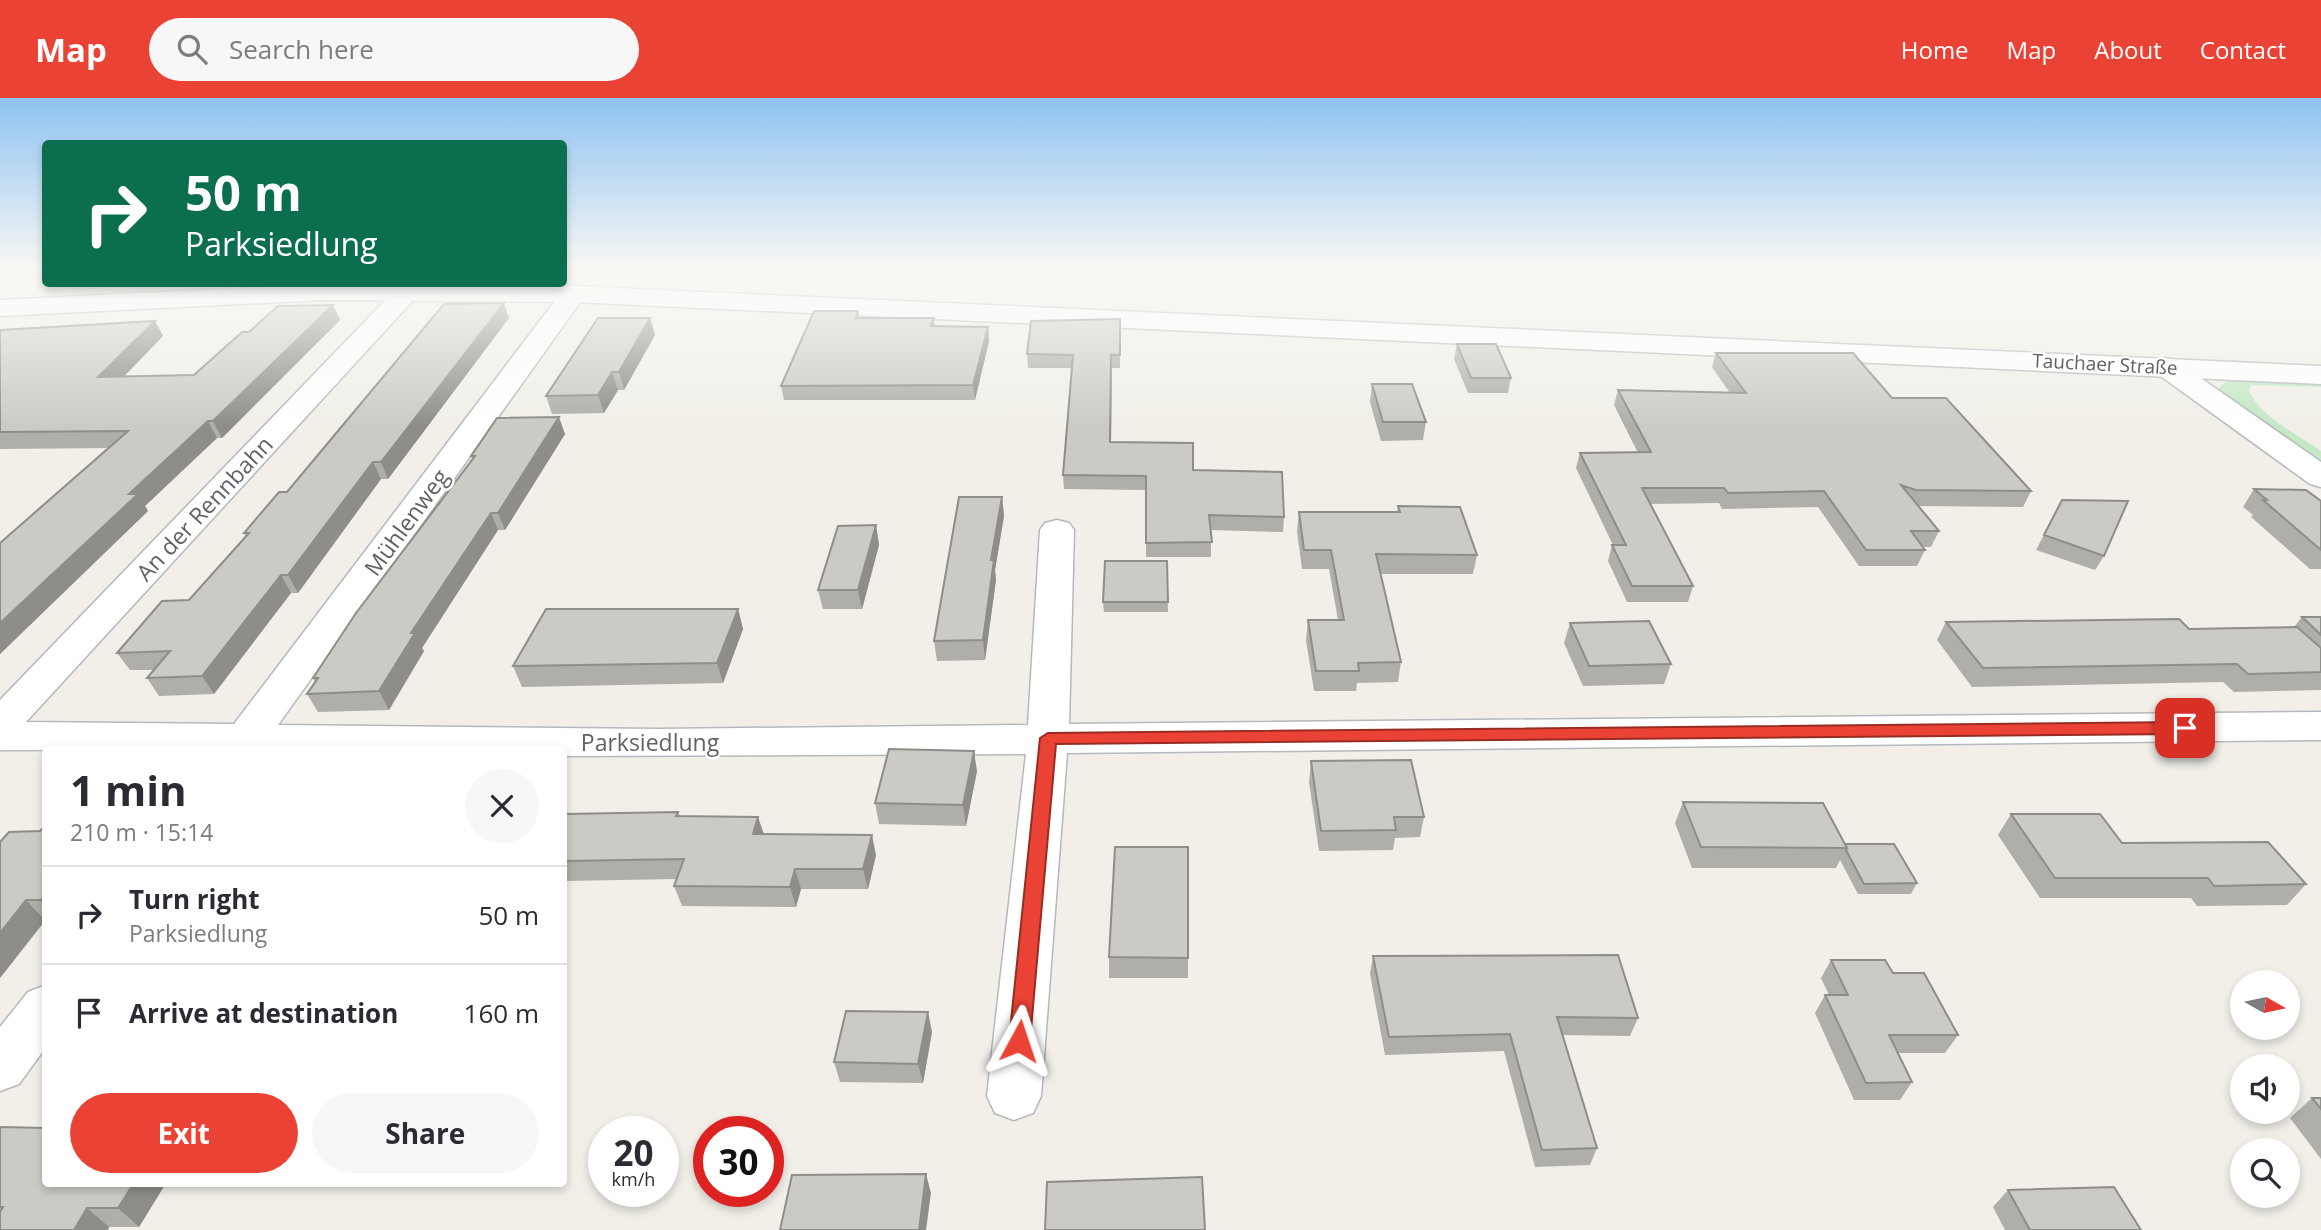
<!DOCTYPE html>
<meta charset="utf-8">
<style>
body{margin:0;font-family:"Open Sans",sans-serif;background:#f7f7f7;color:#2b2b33;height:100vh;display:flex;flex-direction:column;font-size:26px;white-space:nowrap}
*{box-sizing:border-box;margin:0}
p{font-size:23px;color:#7c7c81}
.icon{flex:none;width:38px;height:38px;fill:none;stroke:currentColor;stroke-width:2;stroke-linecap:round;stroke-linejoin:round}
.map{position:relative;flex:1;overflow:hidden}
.panel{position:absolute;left:42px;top:648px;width:525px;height:441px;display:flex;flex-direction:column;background:#fff;border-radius:7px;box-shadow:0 4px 10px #0003}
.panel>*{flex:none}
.hud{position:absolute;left:42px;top:42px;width:525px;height:147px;border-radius:7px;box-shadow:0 4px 10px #0003;background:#0b6e4f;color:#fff;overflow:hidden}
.needle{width:46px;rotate:99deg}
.fabs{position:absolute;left:2230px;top:872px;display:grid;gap:14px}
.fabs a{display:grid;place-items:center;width:70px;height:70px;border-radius:50%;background:#fff;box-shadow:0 4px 10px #0003;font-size:35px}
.speed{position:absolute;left:588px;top:1018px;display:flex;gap:14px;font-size:35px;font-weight:700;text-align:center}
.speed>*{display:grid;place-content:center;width:91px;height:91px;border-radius:50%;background:#fff;box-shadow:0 4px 10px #0003;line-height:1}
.speed small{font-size:18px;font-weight:400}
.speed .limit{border:10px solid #d22;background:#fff;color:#111}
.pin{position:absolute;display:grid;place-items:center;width:60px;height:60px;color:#fff;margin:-30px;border-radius:14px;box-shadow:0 4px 10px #0006}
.me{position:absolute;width:77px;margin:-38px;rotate:5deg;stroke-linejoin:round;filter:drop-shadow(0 0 5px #0008)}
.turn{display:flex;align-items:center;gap:24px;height:147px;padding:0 28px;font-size:32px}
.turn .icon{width:91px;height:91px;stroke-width:2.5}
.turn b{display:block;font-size:49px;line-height:60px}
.round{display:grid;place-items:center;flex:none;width:74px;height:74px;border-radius:37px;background:#f7f7f7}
.summary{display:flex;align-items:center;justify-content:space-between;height:119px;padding:0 28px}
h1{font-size:42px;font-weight:700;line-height:52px}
.button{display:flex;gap:14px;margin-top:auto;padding:14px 28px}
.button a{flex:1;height:80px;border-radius:42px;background:#ea4335;color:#fff;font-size:28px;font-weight:700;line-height:80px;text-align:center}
.button a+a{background:#f7f7f7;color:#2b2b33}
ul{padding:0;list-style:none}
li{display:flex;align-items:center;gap:21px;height:98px;padding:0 28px;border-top:2px solid #e1e1e2}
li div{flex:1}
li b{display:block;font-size:26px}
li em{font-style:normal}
header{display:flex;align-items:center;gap:42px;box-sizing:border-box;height:98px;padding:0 35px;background:#ea4335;color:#fff}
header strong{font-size:33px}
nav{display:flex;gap:38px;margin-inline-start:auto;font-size:24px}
.search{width:490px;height:63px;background:#f7f7f7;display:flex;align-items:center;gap:18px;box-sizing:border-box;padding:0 24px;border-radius:38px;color:#7c7c81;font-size:26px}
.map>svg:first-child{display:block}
.green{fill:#c5e8c5}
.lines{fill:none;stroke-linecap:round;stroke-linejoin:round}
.street-casing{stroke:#b5b8bc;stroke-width:3}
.secondary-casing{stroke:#b6babf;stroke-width:3}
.street{fill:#fff;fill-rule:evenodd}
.secondary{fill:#fff;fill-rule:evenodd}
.wall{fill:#afaea9}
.shaded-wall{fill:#8f8d8a}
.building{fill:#cccac5;stroke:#8f8d8a;stroke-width:2}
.route{fill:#ea4335;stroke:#982c22;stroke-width:2}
.labels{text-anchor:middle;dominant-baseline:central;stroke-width:5;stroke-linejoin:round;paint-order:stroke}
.far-street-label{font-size:19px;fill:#5f6368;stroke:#fff}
.street-label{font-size:23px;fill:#5f6368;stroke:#fff}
</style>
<header>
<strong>Map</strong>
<div class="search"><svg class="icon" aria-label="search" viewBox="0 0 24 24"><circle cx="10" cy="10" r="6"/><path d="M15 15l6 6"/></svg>Search here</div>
<nav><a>Home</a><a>Map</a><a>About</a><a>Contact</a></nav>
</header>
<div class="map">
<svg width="2321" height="1132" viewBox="0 0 2321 1132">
<rect width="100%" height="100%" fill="#f1efe8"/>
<path class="green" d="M2233 280 2321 284V289L2251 287 2249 293C2261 319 2298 337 2321 353V369L2225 301 2219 292 2221 287Z"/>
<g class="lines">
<defs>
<path id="street" d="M407 186 417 188 421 193 417 198 26 624 234 626 564 191H582L586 196 278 627 659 631 1028 627 1040 432 1045 425 1057 422 1069 425 1074 432 1069 626 2321 614V642L1067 655 1041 998 1033 1015 1014 1022 995 1015 987 998 1026 656 564 658V651L0 652V602L399 188Z
M2165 260 2175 262 2321 364V389L2310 386 2155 274 2151 268 2155 262Z
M46 887V949L19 986 0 993V929L28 894Z"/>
<path id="secondary" d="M323 186 573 188 2321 268V286L573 204 323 202 0 218V202Z"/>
</defs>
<use href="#street" class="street-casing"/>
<use href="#secondary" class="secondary-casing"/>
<use href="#street" class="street"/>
<use href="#secondary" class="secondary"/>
</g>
<path class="wall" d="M333 207 340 222 222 340H217L145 408 148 413 0 556V445L109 350 0 351V232L155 223 163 238 124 278 194 277 249 234Z
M858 213 860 220H934L935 228 988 229 989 243 975 302H784L781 288Z
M509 220 388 381H381L298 495H291L214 596 159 598 147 580 154 572H130L117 555 189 502 246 438 244 435 287 394Z
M650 220 655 237 624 292H618L604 315 552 316 546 298Z
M1120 221V270H1112L1111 344 1193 372 1284 419 1283 434 1211 432V459H1146V392L1064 391 1063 377 1072 270H1028L1027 256Z
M1457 246 1511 280 1508 295H1468L1454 261Z
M1716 255 1892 300 2031 393 2023 409 1918 408 1939 433 1931 449H1923L1925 452 1917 468H1859L1818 409 1722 411 1719 405 1650 406 1693 488 1688 504H1627L1608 463 1612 447H1613L1576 370 1580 355H1638L1614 307 1618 292 1730 295 1712 269Z
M1372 286 1426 324 1423 342 1381 343 1370 304Z
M565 336 505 432H498L422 550 424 553 389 612 318 614 307 596 315 584 313 580 472 361 471 358Z
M2254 391 2321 403V471H2310L2251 419 2253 417 2243 409Z
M1002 399 1004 418 995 472 996 482 985 562 937 563 934 543Z
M2062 402 2104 458 2095 472 2036 452Z
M1398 408 1477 457 1473 476H1380L1401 564 1398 584 1357 585 1356 593H1314L1306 542 1308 522H1338L1329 471H1302L1297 433 1299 414H1397Z
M876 427 879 447 862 511H823L818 492Z
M1167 463 1168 514H1104L1103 504Z
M738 511 743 531 723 585 522 589 513 568Z
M2302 519H2321V592L2234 594 2223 584 1972 589 1937 542 1946 524 2189 531 2294 529Z
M1570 525 1671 566 1664 586 1583 588 1564 545Z
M1311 663 1424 719 1420 739 1395 740 1393 752 1319 753 1309 684Z
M977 673 966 728 879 726 875 705Z
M1683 704 1845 746 1917 785 1911 796H1858L1840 762 1836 770H1692L1675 725Z
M678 714 680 718 764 736 876 757 868 791H801L796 809 682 808 674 788 676 781 564 783V716Z
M2011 716 2122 745 2306 786 2287 807 2197 808 2191 800H2040L1998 737Z
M46 727V822L0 880Z
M1373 858 1638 920 1630 938 1562 937 1597 1050 1590 1067 1535 1069 1504 953 1385 957 1370 876Z
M1109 859 1188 860V880H1109Z
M1831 862 1893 875 1958 937 1945 955H1898L1912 984 1900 1002H1854L1815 915 1825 897H1829L1821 880Z
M932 934 923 985 840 984 834 964Z
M2312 1000H2321V1061L2290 1020Z
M0 1029 46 1085H166L139 1129H109L108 1132H0Z
M2008 1092 2141 1132H2005L1993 1109Z"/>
<path class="shaded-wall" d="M504 205 509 220 388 381 381 364Z
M333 207 340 222 222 340 213 323Z
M650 220 655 237 624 292 619 274Z
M155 223 163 238 108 295 98 279Z
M988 229 989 243 975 302 973 287Z
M612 274 618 292 604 315 598 297Z
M559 319 565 336 505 432 498 415Z
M208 323 217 340 145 408 148 413 0 556V525L129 396Z
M373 364 381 381 298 495 288 477Z
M1002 399 1004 418 995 472 996 482 985 562 983 542 991 462Z
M491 415 498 432 422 550 424 553 389 612 379 593 411 535Z
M876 427 879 447 862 511 858 492Z
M281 477 291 495 214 596 202 578Z
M738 511 743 531 723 585 717 565Z
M974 653 977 673 966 728 963 707Z
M758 719 765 739 753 736Z
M872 737 876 757 868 791 863 771Z
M795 771 801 791 796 809 790 789Z
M46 796V807L41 802Z
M26 802 45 822 0 880V835Z
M928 914 932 934 923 985 918 966Z
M926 1076 931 1095 926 1132H919Z
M134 1085H166L139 1129 118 1110Z
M87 1110 109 1129 108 1132H74Z"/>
<path class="building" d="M504 205 381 364H373L288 477H281L202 578 147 580 170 553 117 555 162 503 189 502 249 435H244L279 394H287L444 206Z
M333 207 213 323H208L129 396H138L0 525V445L128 333 0 334V232L155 223 98 279 194 277 242 234H249L278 208Z
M814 213H858L856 220H934L931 228 988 229 973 287 781 288Z
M598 220H650L619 274H612L598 297 546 298Z
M1120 221V257H1111L1110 344 1193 345V372L1282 374 1284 419 1209 417 1212 444 1146 445V378L1063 377 1073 257 1027 256 1031 223Z
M1457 246H1496L1511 280H1471Z
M1716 255H1853L1892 300H1946L2031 393 1916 392 1901 387 1939 433H1911L1925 452H1866L1824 393 1728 395 1724 390H1642L1693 488H1632L1612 447H1626L1580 355 1651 354 1618 292 1746 295Z
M1372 286H1412L1426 324H1383Z
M559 319 498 415H491L411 535H415L379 593 307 596 318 580H313L356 515 475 358H471L497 320Z
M2254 391 2306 392 2321 403V452L2263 402H2267Z
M959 399H1002L991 462H994L983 542 934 543Z
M2062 402 2128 403 2104 458 2044 437Z
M1398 408 1460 409 1477 457 1376 456 1401 564 1358 565 1359 573H1316L1308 522H1344L1331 452H1304L1299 414H1400Z
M876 427 858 492H818L838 428Z
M1105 463H1167L1168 504H1103Z
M546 511H738L717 565 513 568Z
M2302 519H2321V537Z
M2179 521 2189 531 2297 529 2321 550V574L2248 576 2237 566 1983 570 1946 524Z
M1649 523 1671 566 1589 568 1570 525Z
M889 651 974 653 963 707 875 705Z
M1411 662 1424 719H1394L1396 732 1321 733 1311 663Z
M1683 704 1823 705 1847 750 1701 749Z
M678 714 676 718 758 719 753 736 872 737 863 771H795L790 789 674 788 684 761 564 763V716Z
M2011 716H2100L2122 745 2268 744 2306 786 2214 788 2208 780H2055Z
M46 727V796L41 802H26L0 835V744L9 734 40 733Z
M1845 746H1894L1917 785 1864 786 1846 752 1847 750Z
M1115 749H1188V860L1109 859Z
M1618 857 1638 920 1557 919 1597 1050 1542 1052 1510 936 1389 939 1373 858Z
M1831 862H1885L1893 875H1924L1958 937H1889L1912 984 1866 985 1825 897H1848Z
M846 913 928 914 918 966 834 964Z
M2312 1000H2321V1011Z
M0 1029 46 1030V1085H134L118 1110H87L74 1132H0V1114L3 1109H0Z
M926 1076 919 1132H780L792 1077Z
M1202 1079 1205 1132H1045L1047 1084Z
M2114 1089 2141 1132H2030L2008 1092Z"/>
<linearGradient id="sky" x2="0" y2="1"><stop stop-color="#8fc3f1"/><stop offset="0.52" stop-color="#f9f8f5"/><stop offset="1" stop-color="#f9f8f5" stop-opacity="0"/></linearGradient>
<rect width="2321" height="328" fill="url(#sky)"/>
<path class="route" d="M2185 624 2194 630 2185 636 1056 646 1030 943 1027 950 1019 953 1012 950 1009 943 1040 640 1048 635Z"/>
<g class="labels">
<g class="far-street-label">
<text transform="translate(2105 266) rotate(3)">Tauchaer Straße</text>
</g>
<g class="street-label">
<text transform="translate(204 410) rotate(-47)">An der Rennbahn</text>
<text transform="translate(406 424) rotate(-54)">Mühlenweg</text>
<text x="650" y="644">Parksiedlung</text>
</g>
</g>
</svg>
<div class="fabs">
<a><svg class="needle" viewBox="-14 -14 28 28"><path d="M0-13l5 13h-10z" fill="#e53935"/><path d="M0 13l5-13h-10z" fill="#7c7c81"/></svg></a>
<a><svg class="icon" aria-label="sound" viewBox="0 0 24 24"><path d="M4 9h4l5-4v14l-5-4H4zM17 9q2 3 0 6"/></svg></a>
<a><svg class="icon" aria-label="search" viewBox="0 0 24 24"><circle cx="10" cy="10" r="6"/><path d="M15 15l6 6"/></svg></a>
</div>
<div class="speed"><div>20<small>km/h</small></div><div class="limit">30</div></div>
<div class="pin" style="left:2185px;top:630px;background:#d93025"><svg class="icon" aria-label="arrive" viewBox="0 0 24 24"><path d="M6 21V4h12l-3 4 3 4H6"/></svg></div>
<svg class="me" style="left:1019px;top:943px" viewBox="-20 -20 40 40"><path d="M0-17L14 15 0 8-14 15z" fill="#ea4335" stroke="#fff" stroke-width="4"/></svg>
<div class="hud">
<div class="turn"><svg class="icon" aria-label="right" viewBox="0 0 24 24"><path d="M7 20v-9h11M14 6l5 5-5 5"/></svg><div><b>50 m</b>Parksiedlung</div></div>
</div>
<section class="panel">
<div class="summary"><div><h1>1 min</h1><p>210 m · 15:14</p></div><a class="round"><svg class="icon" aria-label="close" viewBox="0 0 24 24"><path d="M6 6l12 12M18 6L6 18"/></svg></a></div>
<ul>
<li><svg class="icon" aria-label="right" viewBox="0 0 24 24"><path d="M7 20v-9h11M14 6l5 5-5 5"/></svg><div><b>Turn right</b><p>Parksiedlung</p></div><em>50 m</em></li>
<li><svg class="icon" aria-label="arrive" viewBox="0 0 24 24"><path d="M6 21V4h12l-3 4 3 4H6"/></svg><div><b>Arrive at destination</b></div><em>160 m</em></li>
</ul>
<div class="button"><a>Exit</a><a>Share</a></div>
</section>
</div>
